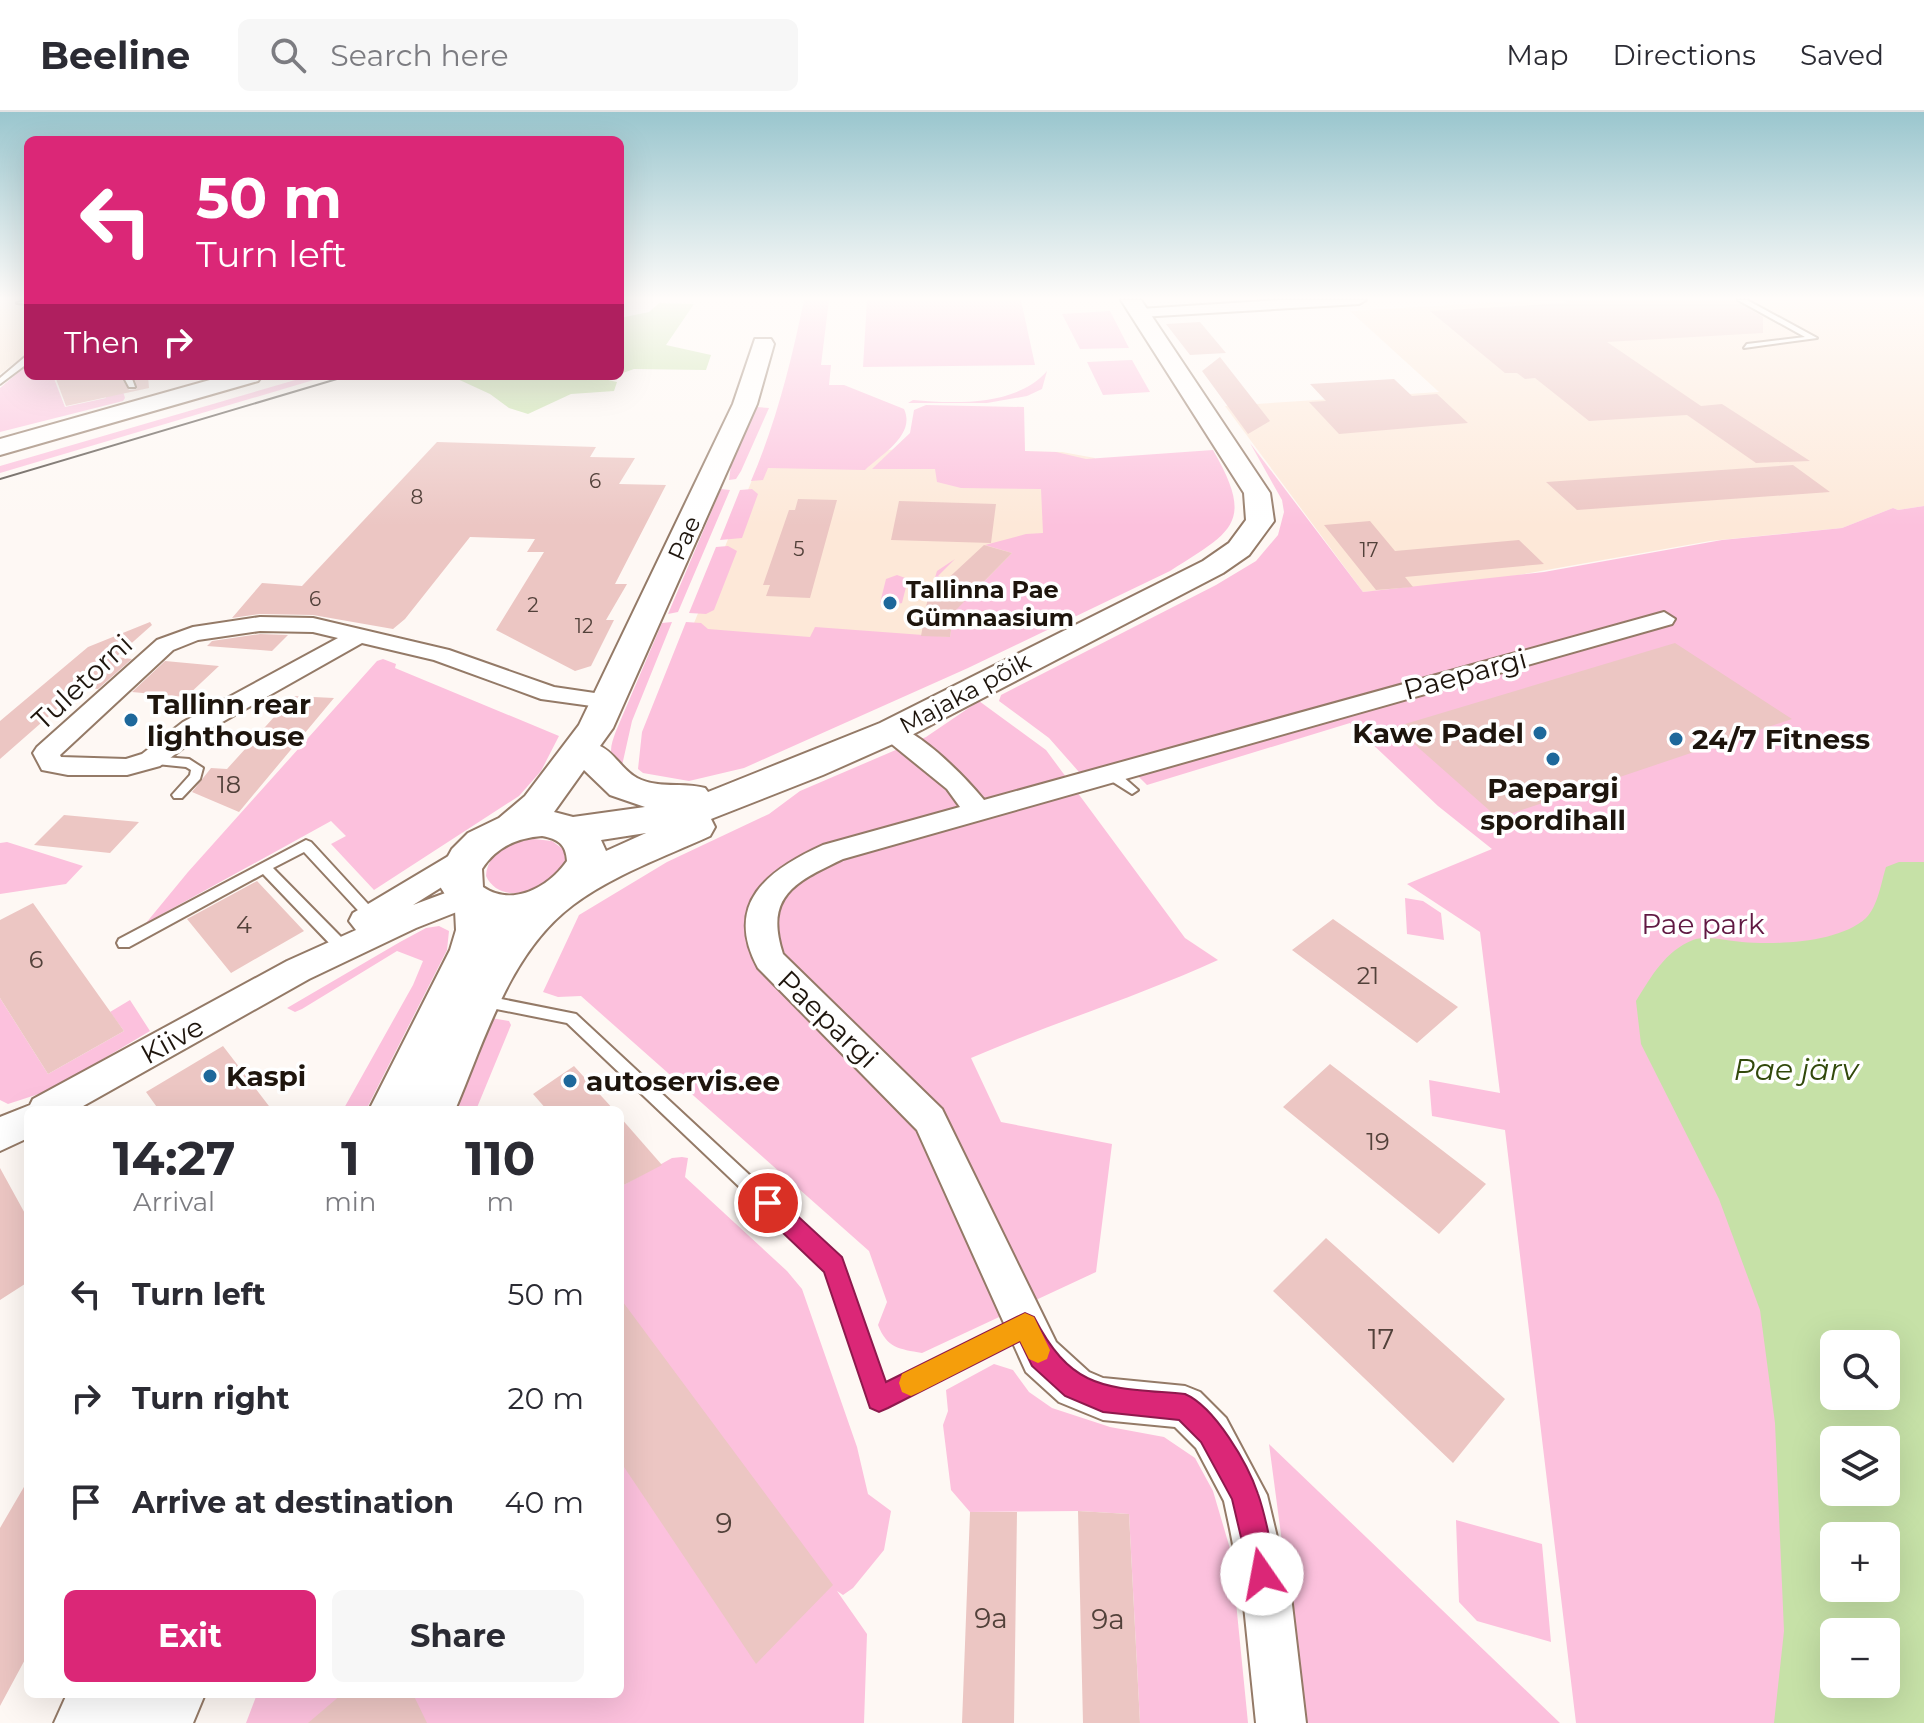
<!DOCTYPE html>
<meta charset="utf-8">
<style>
body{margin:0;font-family:Montserrat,sans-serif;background:#f7f7f7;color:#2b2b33;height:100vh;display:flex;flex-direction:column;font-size:30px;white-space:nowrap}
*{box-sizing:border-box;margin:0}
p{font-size:26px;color:#7c7c81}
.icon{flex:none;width:44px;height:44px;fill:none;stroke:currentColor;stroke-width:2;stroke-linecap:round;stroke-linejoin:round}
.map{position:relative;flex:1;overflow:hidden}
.drawer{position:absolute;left:24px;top:994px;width:600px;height:592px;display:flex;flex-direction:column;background:#fff;border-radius:12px;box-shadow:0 8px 32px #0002}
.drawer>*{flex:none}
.banner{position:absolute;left:24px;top:24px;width:600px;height:244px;border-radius:12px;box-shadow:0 8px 32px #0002;background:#db2777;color:#fff;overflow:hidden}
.fabs{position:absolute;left:1820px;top:1218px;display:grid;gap:16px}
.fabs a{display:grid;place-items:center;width:80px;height:80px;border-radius:12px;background:#fff;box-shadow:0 8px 32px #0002;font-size:40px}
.pin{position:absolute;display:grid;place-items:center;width:68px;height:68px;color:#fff;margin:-34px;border:4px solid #fff;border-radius:50%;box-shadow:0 2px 8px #0007}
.me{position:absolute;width:88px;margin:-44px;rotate:348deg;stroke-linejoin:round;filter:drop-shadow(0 0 6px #0008)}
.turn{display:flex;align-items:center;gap:28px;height:168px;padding:0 40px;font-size:36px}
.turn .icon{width:104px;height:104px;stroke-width:2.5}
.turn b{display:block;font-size:56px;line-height:68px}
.then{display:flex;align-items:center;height:76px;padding:0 40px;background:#0003;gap:16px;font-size:30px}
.eta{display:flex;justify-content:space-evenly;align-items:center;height:136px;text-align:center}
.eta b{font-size:48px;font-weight:700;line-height:56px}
.action{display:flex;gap:16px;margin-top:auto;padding:16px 40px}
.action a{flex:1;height:92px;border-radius:12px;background:#db2777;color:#fff;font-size:32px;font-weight:700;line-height:92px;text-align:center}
.action a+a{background:#f7f7f7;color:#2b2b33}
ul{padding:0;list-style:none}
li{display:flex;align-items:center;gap:24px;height:104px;padding:0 40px}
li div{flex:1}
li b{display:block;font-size:30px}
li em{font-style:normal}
header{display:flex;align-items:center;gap:48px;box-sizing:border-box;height:112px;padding:0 40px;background:#fff;border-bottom:2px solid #e1e1e2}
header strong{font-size:38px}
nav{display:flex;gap:44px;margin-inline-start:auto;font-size:28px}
.search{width:560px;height:72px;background:#f7f7f7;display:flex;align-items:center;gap:20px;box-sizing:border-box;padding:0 28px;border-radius:12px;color:#7c7c81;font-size:30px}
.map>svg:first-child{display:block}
.built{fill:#fde8d8}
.green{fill:#fcc1dd;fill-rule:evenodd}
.water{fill:#c6e1a7;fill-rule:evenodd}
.building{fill:#ecc6c3}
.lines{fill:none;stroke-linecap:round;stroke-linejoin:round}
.lane-casing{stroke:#947a67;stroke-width:4}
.street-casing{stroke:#947a67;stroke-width:4}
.secondary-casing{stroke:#947a67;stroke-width:4}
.highway-casing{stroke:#947a67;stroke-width:4}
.lane{fill:#fff;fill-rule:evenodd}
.street{fill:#fff;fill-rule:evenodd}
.secondary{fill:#fff;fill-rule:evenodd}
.highway{fill:#fff;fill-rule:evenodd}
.tram{stroke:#574f48;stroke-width:2}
.route{fill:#db2777;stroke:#8e194d;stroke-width:2}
.slow{fill:#f59e0b}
.poi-dot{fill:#1e689b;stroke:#fff;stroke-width:3}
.labels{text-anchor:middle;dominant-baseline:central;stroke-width:7;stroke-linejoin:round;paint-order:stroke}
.far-number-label{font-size:20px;fill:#52413a}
.far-street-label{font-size:24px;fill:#1e150d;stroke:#fff}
.far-poi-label{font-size:24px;font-weight:bold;fill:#1e150d;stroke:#fff;text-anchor:start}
.number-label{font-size:24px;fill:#52413a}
.street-label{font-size:28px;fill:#1e150d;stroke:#fff}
.poi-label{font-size:28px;font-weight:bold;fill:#1e150d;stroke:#fff;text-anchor:start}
.park-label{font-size:28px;fill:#611943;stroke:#fff}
.near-number-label{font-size:28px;fill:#52413a}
.water-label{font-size:30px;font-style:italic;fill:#32490b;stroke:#fff}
</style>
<header>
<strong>Beeline</strong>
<div class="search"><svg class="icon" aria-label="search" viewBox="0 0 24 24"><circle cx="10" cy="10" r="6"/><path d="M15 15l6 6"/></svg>Search here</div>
<nav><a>Map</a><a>Directions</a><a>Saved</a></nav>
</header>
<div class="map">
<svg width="1924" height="1611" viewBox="0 0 1924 1611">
<rect width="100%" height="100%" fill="#fef8f4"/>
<path class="built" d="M0 188H28V241L0 262Z
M1539 188H1924V394L1898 398 1893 396 1842 416 1710 429 1496 467 1363 480 1225 294 1439 280 1350 199Z
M765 336 1062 340 1095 346 1105 479 647 627Z"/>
<path class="green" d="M804 188H829L821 253H831L829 273H844L904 297C916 323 882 342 865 358L768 356 763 368 751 369C776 311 791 251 804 188Z
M867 188H1021L1035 253 863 255Z
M1110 199 1129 236 1080 237 1062 202Z
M1132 248 1150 280 1103 283 1087 250Z
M28 252V264H53L65 295 106 286 104 280 122 276 125 286 123 289 0 320V276Z
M1047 259 1042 277 1027 284 987 291H908L913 288C955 292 1017 294 1047 259Z
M309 264H327L0 361V354Z
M926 293 1024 295 1025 339 1056 340 1086 347 1213 338C1255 411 1233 419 1170 459L968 556 744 656 689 669 643 661 638 657 642 620 686 510 701 511 708 517 810 525 815 515 950 525 954 497 926 495 937 459 955 447 938 464 946 467 937 475 969 485 1012 441 985 433 1026 422 1043 421 1041 377 961 376 937 370 935 357H872L910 321 914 298Z
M756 295 769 296 741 359 736 367 729 368 731 353Z
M1250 331 1363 480 1544 460 1722 428 1842 416 1893 396 1898 398 1924 394V1611H1576L1505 1018 1432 1004 1429 968 1500 981 1480 820 1407 772 1492 737 1438 694 1350 611 1147 673C1122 646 1113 652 1079 660L1049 626 999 589 1001 583 1216 473 1256 449 1278 423 1284 400 1282 388ZM1834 1232H1886V1284H1834ZM1834 1328H1886V1380H1834ZM1834 1424H1886V1476H1834ZM1834 1520H1886V1572H1834Z
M721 377 730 378 678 500 668 502Z
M752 377 758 382 742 426 720 428 740 378Z
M728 434 737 439 714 498 706 502 689 501 716 435Z
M897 463 908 467 902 491 886 495 880 491 886 467Z
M672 510 632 609 621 658C607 645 610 635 616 619L662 511Z
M383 547 396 552 395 556 559 624 541 659 519 684 374 778 331 732 346 724 331 709 146 811 188 760 377 549Z
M979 589 1046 638 1185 826 1218 848C1137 885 1052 911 971 946L1001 1010 1112 1032 1096 1160 922 1241C899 1237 887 1236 878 1213L887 1190 869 1139 581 884 558 885 543 880 579 803 667 750 769 702 800 679 926 625Z
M534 727 552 729 563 737 566 749C559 778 501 797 486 764 487 740 512 729 534 727Z
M7 730 83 754 66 772 0 782V731Z
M1405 786 1423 789 1441 801 1444 828 1407 822Z
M439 814 449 819 447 838 366 998H343L413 873 423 849 397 839 302 897 295 900 287 896 400 830 426 816Z
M0 886 48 962 124 919 110 900 130 888 150 919 51 978 8 992 0 988Z
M485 905 509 909 511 913 476 998H444Z
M682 1045 688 1046 685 1065 787 1159 802 1177 857 1335 868 1382 891 1399 884 1438 853 1476 843 1483 837 1479 867 1522 864 1611H246L257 1582H620V1075L672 1046Z
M994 1252 1013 1258 1029 1280 1052 1296 1110 1315 1164 1325 1195 1346 1213 1379 1231 1440 1248 1611H1140L1129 1402 1078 1399 970 1400 951 1378 943 1313 948 1299 946 1278Z
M1269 1332 1560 1611H1306Z
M1456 1408 1542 1432 1551 1530 1477 1509 1459 1490Z"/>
<path class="water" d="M659 191 694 192 666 233 711 243 706 258 634 257 620 262V206L649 200Z
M451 264H613L604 267 617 270 614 279 571 282 528 302 509 296 490 282Z
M1899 750H1924V1611H1774L1784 1519 1775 1311 1760 1198 1719 1087 1641 932 1636 889C1651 865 1665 839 1693 828 1706 823 1728 829 1742 830 1776 833 1839 831 1866 806 1878 794 1881 771 1886 755ZM1834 1232H1886V1284H1834ZM1834 1328H1886V1380H1834ZM1834 1424H1886V1476H1834ZM1834 1520H1886V1572H1834Z"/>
<path class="building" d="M1563 188H1735L1763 205V221L1607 230 1701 294 1722 292 1810 349 1756 351 1687 303 1589 309 1535 266 1525 267 1517 261H1505L1430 199 1567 191Z
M1200 210 1226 241 1190 243 1166 212Z
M1220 245 1270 309 1248 322 1202 259Z
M55 264H120L129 278 137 277 134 264H148L149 276 66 294Z
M1394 267 1412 284 1437 282 1468 311 1339 322 1309 290 1326 289 1310 272Z
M437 330 596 335 590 345 635 346 619 372 666 373 615 472H627L606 508H614L591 554 575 559 496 518 544 440H527L535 427 470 425 405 507 393 517 313 503 260 502 232 506 262 471 302 474Z
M1793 353 1830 380 1577 398 1546 370Z
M798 387 837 388 810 486 766 484 770 473H763L789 398H795Z
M899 389 996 392 991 431 891 428Z
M1370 409 1395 439 1519 428 1544 452 1405 465 1413 475 1376 478 1324 413Z
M984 433 1012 441 954 500 950 525 921 524 928 485Z
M150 510 152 513 116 545 132 547 98 577 82 575 0 647V609L88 535Z
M260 522 288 523 272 539 207 534 212 529Z
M1675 531 1792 607 1498 706 1395 615Z
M165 549 219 554 186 585 132 580Z
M293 584 334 586 239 700 192 680 211 656 227 657Z
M64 703 139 710 110 741 34 733Z
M257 769 304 819 231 861 187 807Z
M33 791 124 919 48 962 0 886V808Z
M1333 807 1458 895 1417 931 1292 838Z
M223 934 272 998H159L146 980Z
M1330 952 1486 1072 1439 1122 1283 995Z
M574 954 614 998H547L533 982Z
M620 1005 662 1053 620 1075Z
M0 1056 28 1107V1170L0 1188Z
M1326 1126 1505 1287 1453 1351 1273 1179Z
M620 1186 833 1473 756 1552 620 1349Z
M28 1368V1542L0 1594V1416Z
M1078 1399 1129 1402 1140 1611H1083Z
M970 1400H1017L1014 1611H962Z
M342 1582H413L427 1611H308Z"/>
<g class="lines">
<defs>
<path id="lane" d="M28 188V192L17 191Z
M1738 188H1747L1817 226 1744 236 1747 232 1805 225Z
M25 245H28V251L0 272V266Z
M123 264H131L135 275H129Z
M151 644 189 647 203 656 200 667 182 686H174L172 683 190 663 191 658 186 655 147 651 145 648 147 645Z
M1103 660 1121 663 1138 678 1132 682 1113 670 1099 667 1097 664 1099 661Z
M306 728 311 730 379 804 372 809 367 808 304 740 273 756 341 825 343 829 341 833H331L263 762 129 835H119L117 831 119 827Z
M481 883 576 902 840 1147 884 1274 1023 1206 1030 1208 1032 1215 1030 1222 886 1294 879 1297 872 1294 827 1158 567 911 476 893 473 889 476 885Z"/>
<path id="street" d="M1279 188H1366L1359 192 1140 205 1133 201 1140 197Z
M1664 500 1675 507 1672 512 843 747C795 770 764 784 783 842L942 997 1056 1230 1089 1260 1103 1266 1185 1274 1200 1280 1226 1306 1267 1383 1291 1484 1306 1611H1256L1243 1484 1230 1417 1224 1389 1196 1336 1175 1315 1103 1308 1059 1290 1026 1260 917 1018 758 856C723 791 768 758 823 733L960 695 947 677 883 625 879 619 883 613C910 607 967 667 984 688Z
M260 505 313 506 449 538 554 575 615 584 618 589 615 594 606 596 541 587 434 548 362 531 201 622 160 654 127 663H68L42 658 33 641 37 635 157 528 193 515ZM260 519 313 520 338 526 183 610 142 642 126 647 61 645 60 643 173 538 198 528Z
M467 736 477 739 481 746 477 753 413 793 467 773 477 776 482 784 477 792 416 816 309 867 76 998H28V1026L0 1039V1005L30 993 33 987 287 849 356 818 349 809 353 801 457 739Z"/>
<path id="secondary" d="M1121 188H1141L1270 381 1274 409 1249 443 1223 461 904 627 823 663 711 707 715 715 710 724C664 745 613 763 573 793 509 841 485 928 455 998H369L450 838 456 818 455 798 441 776V757L452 737 468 721 499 706 525 684 579 613 733 292 755 227H771L774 232 757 292 613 616 600 634C614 640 622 658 637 666 658 677 683 670 705 676L708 680 880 611 1203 449 1229 431 1246 408 1244 381ZM584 658 610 683 645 695 573 705 554 700ZM646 721 606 739 601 728ZM542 724C558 727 566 732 567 749 548 776 512 795 483 775L482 757C496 735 517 726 542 724Z
M67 1582H205L193 1611H54Z"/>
<path id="highway" d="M224 264H262L258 269 0 343V327Z"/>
</defs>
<use href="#lane" class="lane-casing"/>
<use href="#street" class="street-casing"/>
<use href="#secondary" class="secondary-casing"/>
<use href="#highway" class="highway-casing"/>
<use href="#lane" class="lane"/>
<use href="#street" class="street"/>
<use href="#secondary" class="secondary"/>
<use href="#highway" class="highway"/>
<path class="tram" d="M0 367 347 264"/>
</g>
<linearGradient id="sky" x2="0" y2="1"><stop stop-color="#9ac6ce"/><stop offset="0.45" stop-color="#fffcfa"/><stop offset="1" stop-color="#fffcfa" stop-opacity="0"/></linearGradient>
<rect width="1924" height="414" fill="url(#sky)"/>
<path class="route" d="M768 1081 776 1084 842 1145 886 1270 1025 1201 1034 1205C1073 1281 1108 1275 1185 1282 1215 1295 1248 1352 1258 1382 1267 1407 1271 1436 1277 1462L1272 1472 1262 1476 1252 1472 1232 1387 1201 1330 1179 1308 1103 1300 1065 1284 1032 1254 1020 1229 888 1296 879 1300 870 1296 824 1160 760 1099 757 1091 760 1084Z"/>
<path class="slow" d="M1025 1201 1034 1205 1050 1238 1047 1247 1038 1251 1029 1247 1020 1229 920 1280 911 1284 902 1280 899 1271 902 1262Z"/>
<g class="poi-dot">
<circle cx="890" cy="491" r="8"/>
<circle cx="131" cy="608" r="8"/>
<circle cx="1540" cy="621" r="8"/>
<circle cx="1676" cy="627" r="8"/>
<circle cx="1553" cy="647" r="8"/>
<circle cx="210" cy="964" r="8"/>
<circle cx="570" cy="969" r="8"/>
</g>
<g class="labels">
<g class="far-number-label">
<text x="595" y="369">6</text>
<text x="417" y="385">8</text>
<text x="799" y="437">5</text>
<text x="1369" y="438">17</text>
<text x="315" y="487">6</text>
<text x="533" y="493">2</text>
<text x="584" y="514">12</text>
</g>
<g class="far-street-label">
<text transform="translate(684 426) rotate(-66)">Pae</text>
<text transform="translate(965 581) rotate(-28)">Majaka põik</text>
</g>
<g class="far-poi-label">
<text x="906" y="477">Tallinna Pae<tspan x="906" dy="28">Gümnaasium</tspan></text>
</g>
<g class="number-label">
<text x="229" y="672">18</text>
<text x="244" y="812">4</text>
<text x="36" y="847">6</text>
<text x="1368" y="863">21</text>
<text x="1378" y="1029">19</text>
</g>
<g class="street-label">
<text transform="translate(1465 562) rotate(-15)">Paepargi</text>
<text transform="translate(82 570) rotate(-43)">Tuletorni</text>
<text transform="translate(828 907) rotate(44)">Paepargi</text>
<text transform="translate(172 928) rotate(-29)">Kiive</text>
</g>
<g class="poi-label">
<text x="147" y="592">Tallinn rear<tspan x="147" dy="32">lighthouse</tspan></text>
<text x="1524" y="621" text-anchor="end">Kawe Padel</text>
<text x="1692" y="627">24/7 Fitness</text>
<text x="1553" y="676" text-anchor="middle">Paepargi<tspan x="1553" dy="32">spordihall</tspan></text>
<text x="226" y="964">Kaspi</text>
<text x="586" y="969">autoservis.ee</text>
</g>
<g class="park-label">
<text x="1703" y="812">Pae park</text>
</g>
<g class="near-number-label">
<text x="1381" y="1227">17</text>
<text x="724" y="1411">9</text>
<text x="991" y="1506">9a</text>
<text x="1108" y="1507">9a</text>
</g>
<g class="water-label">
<text x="1796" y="957">Pae järv</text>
</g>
</g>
</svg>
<div class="fabs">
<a><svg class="icon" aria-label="search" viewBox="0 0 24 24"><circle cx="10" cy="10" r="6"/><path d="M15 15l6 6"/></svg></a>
<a><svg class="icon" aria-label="layers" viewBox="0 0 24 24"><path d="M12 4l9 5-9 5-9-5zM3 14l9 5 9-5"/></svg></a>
<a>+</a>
<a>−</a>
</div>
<div class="pin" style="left:768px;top:1091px;background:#d93025"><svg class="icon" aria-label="arrive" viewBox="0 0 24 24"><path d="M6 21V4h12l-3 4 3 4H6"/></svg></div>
<svg class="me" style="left:1262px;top:1462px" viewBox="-20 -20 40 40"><circle r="19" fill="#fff"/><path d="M0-13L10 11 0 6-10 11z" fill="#db2777"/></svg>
<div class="banner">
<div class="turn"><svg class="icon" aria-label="left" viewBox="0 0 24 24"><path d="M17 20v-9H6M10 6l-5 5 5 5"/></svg><div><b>50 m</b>Turn left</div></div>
<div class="then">Then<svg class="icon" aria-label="right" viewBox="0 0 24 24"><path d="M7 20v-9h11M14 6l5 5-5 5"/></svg></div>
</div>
<section class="drawer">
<div class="eta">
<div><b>14:27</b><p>Arrival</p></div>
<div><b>1</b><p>min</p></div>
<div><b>110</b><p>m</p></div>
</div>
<ul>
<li><svg class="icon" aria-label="left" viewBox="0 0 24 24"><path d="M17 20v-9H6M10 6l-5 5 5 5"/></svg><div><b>Turn left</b></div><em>50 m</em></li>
<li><svg class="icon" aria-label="right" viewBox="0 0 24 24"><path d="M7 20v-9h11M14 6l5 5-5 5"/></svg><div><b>Turn right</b></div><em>20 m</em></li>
<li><svg class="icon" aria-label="arrive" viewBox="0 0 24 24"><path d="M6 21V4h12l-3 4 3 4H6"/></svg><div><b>Arrive at destination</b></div><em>40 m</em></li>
</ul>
<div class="action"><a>Exit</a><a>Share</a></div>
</section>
</div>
